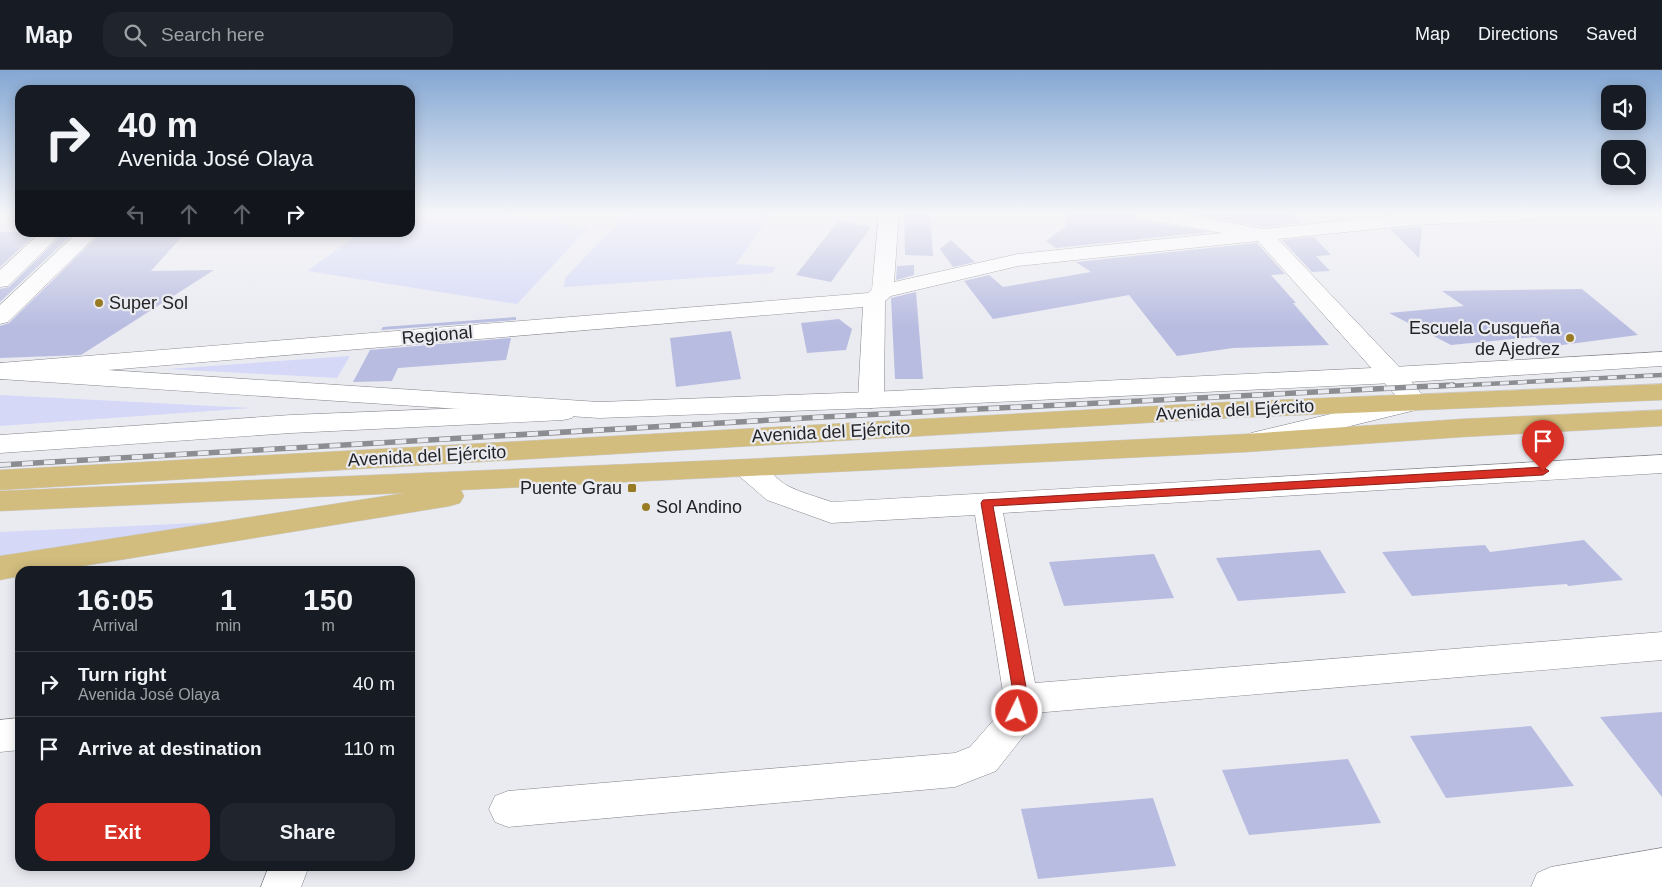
<!DOCTYPE html>
<meta charset="utf-8">
<style>
body{margin:0;font-family:Arial,sans-serif;background:#20242c;color:#f1f3f6;height:100vh;display:flex;flex-direction:column;font-size:19px;white-space:nowrap}
*{box-sizing:border-box;margin:0}
p{font-size:16px;color:#9ea1a6}
.icon{flex:none;width:28px;height:28px;fill:none;stroke:currentColor;stroke-width:2;stroke-linecap:round;stroke-linejoin:round}
.map{position:relative;flex:1;overflow:hidden}
.panel{position:absolute;left:15px;top:496px;width:400px;height:305px;display:flex;flex-direction:column;background:#171b24;border-radius:15px;box-shadow:0 2px 12px #0003}
.panel>*{flex:none}
.hud{position:absolute;left:15px;top:15px;width:400px;height:152px;border-radius:15px;box-shadow:0 2px 12px #0003;background:#171b24;color:#f1f3f6;overflow:hidden}
.tools{position:absolute;left:1601px;top:15px;display:grid;gap:10px}
.tools a{display:grid;place-items:center;width:45px;height:45px;border-radius:10px;background:#171b24;box-shadow:0 2px 12px #0003;font-size:25px}
.pin{position:absolute;display:grid;place-items:center;width:42px;height:42px;color:#fff;margin:-51px -21px;border-radius:50% 50% 50% 0;rotate:-45deg;box-shadow:0 0 5px #0007}
.pin .icon{rotate:45deg}
.me{position:absolute;width:55px;margin:-28px;rotate:4deg;stroke-linejoin:round;filter:drop-shadow(0 0 4px #0008)}
.turn{display:flex;align-items:center;gap:18px;height:105px;padding:0 20px;font-size:22px}
.turn .icon{width:65px;height:65px;stroke-width:2.5}
.turn b{display:block;font-size:35px;line-height:42px}
.lanes{display:flex;align-items:center;height:48px;padding:0 20px;background:#0003;justify-content:center;gap:25px;direction:ltr}
.lanes .off{opacity:.35}
.eta{display:flex;justify-content:space-evenly;align-items:center;height:85px;text-align:center}
.eta b{font-size:30px;font-weight:700;line-height:35px}
.action{display:flex;gap:10px;margin-top:auto;padding:10px 20px}
.action a{flex:1;height:58px;border-radius:15px;background:#d93025;color:#fff;font-size:20px;font-weight:700;line-height:58px;text-align:center}
.action a+a{background:#20242c;color:#f1f3f6}
ul{padding:0;list-style:none}
li{display:flex;align-items:center;gap:15px;height:65px;padding:0 20px;border-top:1px solid #363941}
li div{flex:1}
li b{display:block;font-size:19px}
li em{font-style:normal}
header{display:flex;align-items:center;gap:30px;box-sizing:border-box;height:70px;padding:0 25px;background:#171b24;border-bottom:1px solid #363941}
header strong{font-size:24px}
nav{display:flex;gap:28px;margin-inline-start:auto;font-size:18px}
.search{width:350px;height:45px;background:#20242c;display:flex;align-items:center;gap:12px;box-sizing:border-box;padding:0 18px;border-radius:15px;color:#9ea1a6;font-size:19px}
.map>svg:first-child{display:block}
.green{fill:#d5d9f7}
.building{fill:#b8bce0}
.lines{fill:none;stroke-linecap:round;stroke-linejoin:round}
.street-casing{stroke:#84858b;stroke-width:1}
.secondary-casing{stroke:#84858b;stroke-width:1}
.primary-casing{stroke:#cacacb;stroke-width:1}
.street{fill:#fff;fill-rule:evenodd}
.secondary{fill:#fff;fill-rule:evenodd}
.primary{fill:#d2bd7e;fill-rule:evenodd}
.rail-far1-casing{stroke:#8c8d91;stroke-width:4.5}
.rail-casing{stroke:#8c8d91;stroke-width:5.5}
.rail-far1{stroke:#eaebf1;stroke-width:3;stroke-dasharray:9;stroke-linecap:butt}
.rail{stroke:#eaebf1;stroke-width:4;stroke-dasharray:11;stroke-linecap:butt}
.route{fill:#d93025;stroke:#8d1f18}
.poi-dot{fill:#987b23;stroke:#eaebf1;stroke-width:2}
.labels{text-anchor:middle;dominant-baseline:central;stroke-width:4.5;stroke-linejoin:round;paint-order:stroke}
.poi-label{font-size:18px;fill:#232325;stroke:#eaebf1;text-anchor:start}
.street-label{font-size:18px;fill:#232325;stroke:#eaebf1}
</style>
<header>
<strong>Map</strong>
<div class="search"><svg class="icon" aria-label="search" viewBox="0 0 24 24"><circle cx="10" cy="10" r="6"/><path d="M15 15l6 6"/></svg>Search here</div>
<nav><a>Map</a><a>Directions</a><a>Saved</a></nav>
</header>
<div class="map">
<svg width="1662" height="817" viewBox="0 0 1662 817">
<rect width="100%" height="100%" fill="#eaebf1"/>
<path class="green" d="M420 143H499L588 158 517 234 307 201 360 163 410 162V148Z
M631 143H772L736 194 776 197 772 203 564 217 565 208 612 159Z
M350 286 337 308 168 299Z
M0 325 252 338 0 356Z
M240 451 0 486V462Z"/>
<path class="building" d="M904 143H930L933 186 905 185Z
M1067 143H1132L1136 148 1144 151 1209 162 1056 178 1046 171 1065 157Z
M1187 143H1291L1301 153 1264 157Z
M839 150 871 157 831 212 796 205Z
M1415 157H1422L1419 188 1390 159Z
M0 162H38L0 197Z
M65 162H75L0 232V219L9 217Z
M102 162H186L151 201 214 200 81 285 0 288V256L9 253Z
M1314 167 1331 185 1316 186 1330 201 1312 202 1282 170Z
M951 170 975 192 953 197 940 179Z
M1257 173 1285 204 1271 205 1296 233H1293L1329 275 1233 278 1177 286 1129 225 993 249 964 211 989 205 1003 217 1091 202 1076 192Z
M914 195V205L896 210 897 196Z
M1582 219 1638 265 1547 277 1535 267 1451 275 1389 243 1464 236 1442 221Z
M916 222 923 309H895L891 228Z
M516 247V250L381 260 383 257Z
M839 249 852 259 846 280 807 283 801 253Z
M731 261 741 309 676 317 670 268Z
M511 268 506 290 398 298 392 311 353 312 370 280Z
M1584 470 1623 510 1568 516 1567 514 1412 526 1382 482 1485 475 1490 482Z
M1320 480 1346 523 1238 531 1216 488Z
M1154 484 1174 528 1064 536 1049 492Z
M1662 642V727L1600 647Z
M1531 656 1574 716 1446 728 1410 666Z
M1348 689 1381 753 1249 765 1222 700Z
M1153 728 1176 796 1038 809 1021 739Z"/>
<g class="lines">
<defs>
<path id="street" d="M879 143H899L894 212 1018 184 1222 163 1144 149 1137 147 1134 143H1177L1264 159 1415 143H1544L1541 147 1534 149 1415 155 1278 169 1402 300 1428 332 1424 338 1260 378 1251 375 1247 369 1251 363 1398 328 1258 171 1018 196 891 226 885 231 884 330 880 336 871 338 862 336 858 330 863 237 0 309V293L868 223 872 219Z
M563 334 572 336 576 342 572 348 563 350 291 363 0 383V365L291 345Z
M1662 385V403L1003 443 1035 613 1662 562V590L1034 643 1025 664 996 701 955 717 508 757 495 752 489 739 495 726 508 721 955 683 970 677 999 644 1004 629 975 445 831 453 767 430 738 405 734 398 738 391C763 384 769 406 788 416 801 423 818 427 832 432Z
M20 648V680L0 682V650Z
M1662 778V817H1531L1537 803 1551 797Z
M269 796H309L301 817H261Z"/>
<path id="secondary" d="M41 162H63L8 216 0 217V200Z
M78 162H100L8 252 0 254V235Z
M1662 282V296L1393 313 871 338 599 348 0 309V293L599 332 871 322 1393 297Z"/>
<path id="primary" d="M1662 314V330L1229 348 0 420V400L1229 332Z
M1662 340V356L1462 367 1246 382 461 420 464 426 460 433 450 436 52 501H20V506L0 510V486L405 423 0 441V421L748 389 1246 364 1462 349Z"/>
</defs>
<use href="#street" class="street-casing"/>
<use href="#secondary" class="secondary-casing"/>
<use href="#primary" class="primary-casing"/>
<use href="#street" class="street"/>
<use href="#secondary" class="secondary"/>
<use href="#primary" class="primary"/>
<defs>
<path id="rail-far1" d="M1428 317 1662 305"/>
<path id="rail" d="M0 395 823 347 1453 315"/>
</defs>
<use href="#rail-far1" class="rail-far1-casing"/>
<use href="#rail" class="rail-casing"/>
<use href="#rail-far1" class="rail-far1"/>
<use href="#rail" class="rail"/>
</g>
<linearGradient id="sky" x2="0" y2="1"><stop stop-color="#84a7d3"/><stop offset="0.56" stop-color="#f6f6f9"/><stop offset="1" stop-color="#f6f6f9" stop-opacity="0"/></linearGradient>
<rect width="1662" height="257" fill="url(#sky)"/>
<path class="route" d="M1543 397 1549 401 1543 405 993 436 1028 628 1022 645 1017 647 1012 645 1009 641 1014 628 981 433 983 430Z"/>
<g class="poi-dot">
<circle cx="99" cy="233" r="5"/>
<circle cx="1570" cy="268" r="5"/>
<rect x="627" y="413" width="10" height="10" rx="2.5"/>
<circle cx="646" cy="437" r="5"/>
</g>
<g class="labels">
<g class="poi-label">
<text x="109" y="233">Super Sol</text>
<text x="1560" y="258" text-anchor="end">Escuela Cusqueña<tspan x="1560" dy="21">de Ajedrez</tspan></text>
<text x="622" y="418" text-anchor="end">Puente Grau</text>
<text x="656" y="437">Sol Andino</text>
</g>
<g class="street-label">
<text transform="translate(437 265) rotate(-5)">Regional</text>
<text transform="translate(1235 340) rotate(-3)">Avenida del Ejército</text>
<text transform="translate(831 362) rotate(-3)">Avenida del Ejército</text>
<text transform="translate(427 386) rotate(-3)">Avenida del Ejército</text>
</g>
</g>
</svg>
<div class="tools">
<a><svg class="icon" aria-label="sound" viewBox="0 0 24 24"><path d="M4 9h4l5-4v14l-5-4H4zM17 9q2 3 0 6"/></svg></a>
<a><svg class="icon" aria-label="search" viewBox="0 0 24 24"><circle cx="10" cy="10" r="6"/><path d="M15 15l6 6"/></svg></a>
</div>
<div class="pin" style="left:1543px;top:401px;background:#d93025"><svg class="icon" aria-label="arrive" viewBox="0 0 24 24"><path d="M6 21V4h12l-3 4 3 4H6"/></svg></div>
<svg class="me" style="left:1017px;top:641px" viewBox="-20 -20 40 40"><circle r="17" fill="#d93025" stroke="#fff" stroke-width="3"/><path d="M0-11L8 9 0 5-8 9z" fill="#fff"/></svg>
<div class="hud">
<div class="turn"><svg class="icon" aria-label="right" viewBox="0 0 24 24"><path d="M7 20v-9h11M14 6l5 5-5 5"/></svg><div><b>40 m</b>Avenida José Olaya</div></div>
<div class="lanes"><svg class="icon off" aria-label="left" viewBox="0 0 24 24"><path d="M17 20v-9H6M10 6l-5 5 5 5"/></svg><svg class="icon off" aria-label="ahead" viewBox="0 0 24 24"><path d="M12 20V5M6 11l6-6 6 6"/></svg><svg class="icon off" aria-label="ahead" viewBox="0 0 24 24"><path d="M12 20V5M6 11l6-6 6 6"/></svg><svg class="icon" aria-label="right" viewBox="0 0 24 24"><path d="M7 20v-9h11M14 6l5 5-5 5"/></svg></div>
</div>
<section class="panel">
<div class="eta">
<div><b>16:05</b><p>Arrival</p></div>
<div><b>1</b><p>min</p></div>
<div><b>150</b><p>m</p></div>
</div>
<ul>
<li><svg class="icon" aria-label="right" viewBox="0 0 24 24"><path d="M7 20v-9h11M14 6l5 5-5 5"/></svg><div><b>Turn right</b><p>Avenida José Olaya</p></div><em>40 m</em></li>
<li><svg class="icon" aria-label="arrive" viewBox="0 0 24 24"><path d="M6 21V4h12l-3 4 3 4H6"/></svg><div><b>Arrive at destination</b></div><em>110 m</em></li>
</ul>
<div class="action"><a>Exit</a><a>Share</a></div>
</section>
</div>
